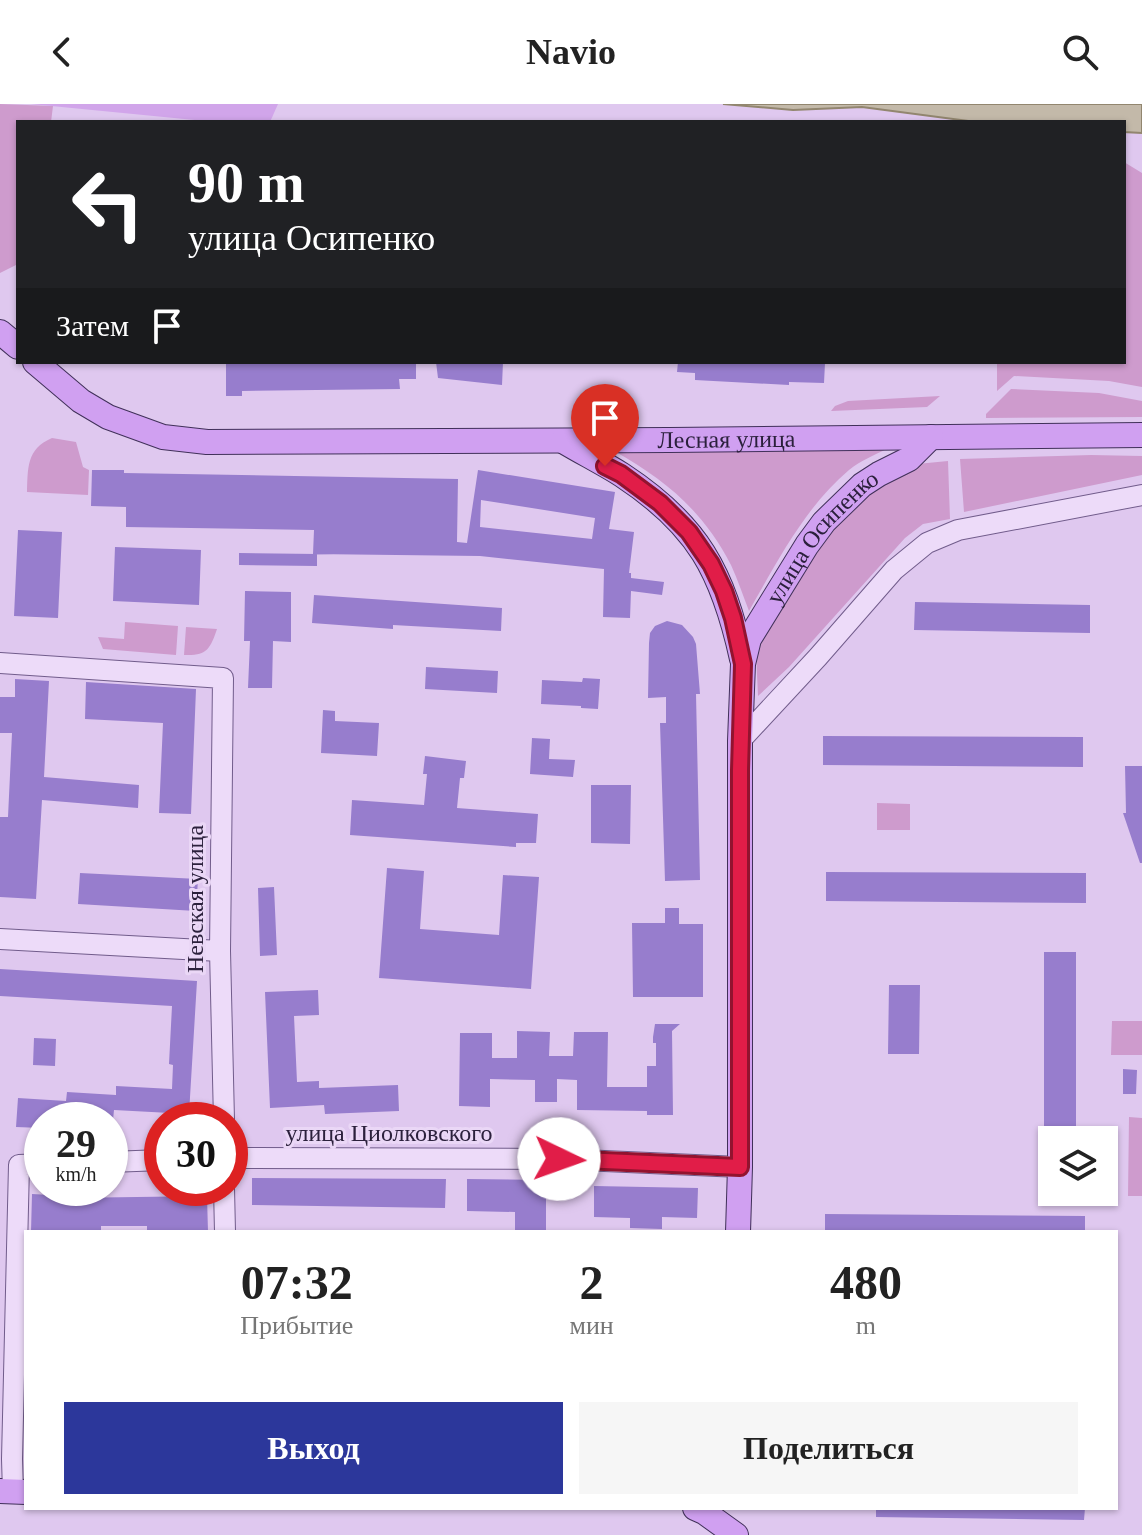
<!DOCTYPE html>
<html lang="ru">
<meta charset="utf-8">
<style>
body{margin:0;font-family:Georgia,serif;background:#f6f6f6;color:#222;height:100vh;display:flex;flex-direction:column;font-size:30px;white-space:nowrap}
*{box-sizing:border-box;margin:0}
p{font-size:26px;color:#767676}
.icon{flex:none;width:44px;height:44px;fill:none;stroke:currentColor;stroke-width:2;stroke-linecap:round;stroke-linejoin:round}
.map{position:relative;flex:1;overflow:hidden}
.details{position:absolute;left:24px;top:1126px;width:1094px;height:280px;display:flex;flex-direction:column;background:#fff;border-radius:0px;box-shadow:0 2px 6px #0004}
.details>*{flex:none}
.hud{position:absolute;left:16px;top:16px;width:1110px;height:244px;border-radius:0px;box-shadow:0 2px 6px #0004;background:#202124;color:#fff;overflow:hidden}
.buttons{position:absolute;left:1038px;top:1022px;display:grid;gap:16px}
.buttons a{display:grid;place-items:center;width:80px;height:80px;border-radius:0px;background:#fff;box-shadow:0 2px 6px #0004;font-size:40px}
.speed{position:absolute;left:24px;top:998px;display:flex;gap:16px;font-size:40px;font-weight:700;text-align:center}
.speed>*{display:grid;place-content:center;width:104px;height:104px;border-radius:50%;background:#fff;box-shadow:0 2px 6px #0004;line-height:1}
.speed small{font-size:20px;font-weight:400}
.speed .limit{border:12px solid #d22;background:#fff;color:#111}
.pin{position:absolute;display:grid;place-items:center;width:68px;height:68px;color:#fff;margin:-82px -34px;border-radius:50% 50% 50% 0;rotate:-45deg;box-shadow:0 0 8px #0007}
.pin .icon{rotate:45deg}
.me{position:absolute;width:88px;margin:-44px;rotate:93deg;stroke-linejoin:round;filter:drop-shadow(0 0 6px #0008)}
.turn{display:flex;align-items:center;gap:28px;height:168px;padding:0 40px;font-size:36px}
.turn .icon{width:104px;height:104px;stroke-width:2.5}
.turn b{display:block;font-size:56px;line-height:68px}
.then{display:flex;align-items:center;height:76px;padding:0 40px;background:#0003;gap:16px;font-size:30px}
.eta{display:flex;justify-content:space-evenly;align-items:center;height:136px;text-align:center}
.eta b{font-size:48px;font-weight:700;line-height:56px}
.button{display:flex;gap:16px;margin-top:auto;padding:16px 40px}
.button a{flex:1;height:92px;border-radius:0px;background:#2c379b;color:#fff;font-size:32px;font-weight:700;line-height:92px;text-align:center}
.button a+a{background:#f6f6f6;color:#222}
header{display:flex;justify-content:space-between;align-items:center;height:104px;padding:0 40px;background:#fff;font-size:36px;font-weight:700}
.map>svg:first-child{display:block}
.green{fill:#ce9bcd}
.sand{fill:#d1a5ea}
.water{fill:#c3b9a9;stroke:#92866f;stroke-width:2}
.building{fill:#977dcd;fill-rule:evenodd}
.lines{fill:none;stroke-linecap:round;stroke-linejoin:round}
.minor-casing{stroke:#715c8b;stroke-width:22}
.major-casing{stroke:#403059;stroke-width:26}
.minor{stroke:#eddbf9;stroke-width:20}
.major{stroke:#d0a0f1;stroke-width:24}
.route-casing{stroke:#92132f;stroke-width:20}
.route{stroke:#e11d48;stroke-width:14}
.labels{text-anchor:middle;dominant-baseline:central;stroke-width:6;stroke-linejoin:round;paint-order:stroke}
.street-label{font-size:24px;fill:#2b203c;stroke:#ead7f6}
</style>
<header><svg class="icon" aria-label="back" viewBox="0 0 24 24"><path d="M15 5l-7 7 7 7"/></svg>Navio<svg class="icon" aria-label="search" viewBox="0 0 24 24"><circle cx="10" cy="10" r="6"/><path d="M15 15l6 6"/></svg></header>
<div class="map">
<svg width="1142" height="1431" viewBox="0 0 1142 1431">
<rect width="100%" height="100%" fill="#dfc8ef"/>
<path class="green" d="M0 0 53 2 51 18H18V160L0 169Z
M1124 58 1142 69V283L1109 277 1014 272 997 287V258H1124Z
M1011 285 1099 289 1142 297V313L986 314V310Z
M940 292 927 303 831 307 835 302 848 297Z
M52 334 76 338 83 363 89 366 88 391 27 388C28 365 26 345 52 334Z
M887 345C874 351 860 357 849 366 805 403 777 458 749 507 743 492 738 476 731 461 703 407 666 376 614 347Z
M1091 351 1142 352V371L964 408 960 355Z
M948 357 950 415 923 420 905 434 789 563 758 592 756 549 762 530 826 428 858 395 917 360Z
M125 518 178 522 176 551 103 545 98 533 124 535Z
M186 523 217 525C210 546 206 552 184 551Z
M877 699 910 700V726H877Z
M1112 917H1142V951H1111Z
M1129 1013 1142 1014V1092H1128Z"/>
<path class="sand" d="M31 0H278L270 18H215Z"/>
<path class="water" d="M723 0H1142V29L1124 28V18H976L862 3 793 6Z"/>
<path class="building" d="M226 258H416V275H399L400 285 242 287V292H226Z
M436 258H503L502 281 438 274Z
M678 258 825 259 824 279 789 278V281L695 276V269L677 268Z
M92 366H124V369L458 375 457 438 467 439 478 366 615 388 609 425 634 428 629 469H631V474L664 478 662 491 631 487 630 514 603 513 604 465 480 452 313 450 314 426 126 423V403L91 402ZM481 396 595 414 592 435 480 423Z
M18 426 62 428 58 514 14 512Z
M115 443 201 446 199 501 113 497Z
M239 449 317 450V462L239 461Z
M245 487 291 488V538L273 537 272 584H248L250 537H244Z
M314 491 502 504 501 527 393 521V525L312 519Z
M915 498 1090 501V529L914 526Z
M667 517 682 521 693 533 696 540 700 590H696L700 776 665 777 660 619H666V593L648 594 649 539 650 529 655 522Z
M426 563 498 567 497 589 425 585Z
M583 574 600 575 598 605 581 604V602L541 600 542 576 582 578Z
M15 575 49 577 44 673 139 681 138 704 42 696 36 795 0 793V713H8L12 629H0V593H15Z
M86 578 196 585 191 710 159 709 163 619 85 615Z
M323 606 335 607V617L379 619 377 652 321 649Z
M823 632 1083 633V663L823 661Z
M532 634 550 635 549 655 575 656 573 673 530 670Z
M425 652 466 657 464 674H460L457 704 538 710 536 739H516V743L350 731 352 696 424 701 427 670H423Z
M1125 662H1142V759H1140L1123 709H1126Z
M591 681H631L630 740 591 739Z
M387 764 424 767 420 825 499 831 503 771 539 773 531 885 379 874Z
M826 768 1086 769V799L826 797Z
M80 769 198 775 196 807 78 800Z
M274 783 277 851 260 852 258 784Z
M665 804H679V820H703V893H633L632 819H665Z
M1044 848H1076V1036H1044Z
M0 865 197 877 189 1010 114 1006 113 1016 70 1013V1016H42V1024L16 1023 18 994 66 997 67 988 116 991V982L172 985 173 961 169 960 172 902 0 892Z
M889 881H920L919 950H888Z
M318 886 319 911 294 912 297 978 319 977V984L398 981 399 1007 325 1010 324 1001 270 1004 265 888Z
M655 920H680L672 927 673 1011H647V1007L577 1006V976L557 975V998H535V976L490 975V1003L459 1002 460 929H492V954H517V927L550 928 549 952H573L574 928H608L607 983H647V962H656V939H653V933Z
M34 934 56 935 55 962 33 961Z
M1123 965 1137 966 1136 990H1123Z
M252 1074 446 1075 445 1104 252 1101Z
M467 1075 546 1076V1128H515V1108L467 1107Z
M594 1082 698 1084 697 1114 662 1113V1125L630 1124V1114L594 1113Z
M32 1090 67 1092V1094L207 1092 208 1128H147V1122H101V1128H31Z
M825 1110 1085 1112V1128H825Z
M876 1404H1085L1084 1416 876 1413Z"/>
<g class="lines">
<defs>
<path id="minor" d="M0 559 223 574 220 847 224 1016
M740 637 818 553 894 466 927 439 958 426 1142 391
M0 835 220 847
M230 1054 559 1055 740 1063
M110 1058 162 1056
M224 1084 225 1128
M13 1388 12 1355 19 1061 42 1060"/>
<g id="major">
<path d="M0 228 18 243"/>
<path id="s1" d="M35 258 81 297 108 313 163 333 207 338 670 336 1142 331"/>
<path d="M563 337C583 349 603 359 622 371 698 421 723 468 742 555"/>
<path id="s2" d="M738 1128 740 1063V637L743 560 749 535 807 441 824 418 862 381 879 370 909 355 931 333"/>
<path d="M0 1387 26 1388"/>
<path d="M695 1404 704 1408 736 1431"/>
</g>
</defs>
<use href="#minor" class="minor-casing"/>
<use href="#major" class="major-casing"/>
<use href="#minor" class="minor"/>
<use href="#major" class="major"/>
</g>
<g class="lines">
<defs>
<path id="route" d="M559 1055 740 1063V666L743 560 733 514 724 487 711 460 689 428 660 399 621 370 605 362"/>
</defs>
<use href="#route" class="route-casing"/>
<use href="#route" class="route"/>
</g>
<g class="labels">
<g class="street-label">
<text stroke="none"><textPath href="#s1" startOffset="714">Лесная улица</textPath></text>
<text stroke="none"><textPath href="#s2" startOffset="720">улица Осипенко</textPath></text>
<text transform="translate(195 795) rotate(-90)">Невская улица</text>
<text x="389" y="1029">улица Циолковского</text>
</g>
</g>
</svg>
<div class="buttons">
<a><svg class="icon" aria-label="layers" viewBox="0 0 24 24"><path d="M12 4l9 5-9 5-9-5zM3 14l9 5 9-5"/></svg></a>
</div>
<div class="speed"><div>29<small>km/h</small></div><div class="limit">30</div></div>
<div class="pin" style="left:605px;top:362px;background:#d93025"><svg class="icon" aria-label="arrive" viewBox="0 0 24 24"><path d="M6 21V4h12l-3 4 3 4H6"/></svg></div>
<svg class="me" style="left:559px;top:1055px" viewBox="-20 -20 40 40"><circle r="19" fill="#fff"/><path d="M0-13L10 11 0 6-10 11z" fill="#e11d48"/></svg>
<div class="hud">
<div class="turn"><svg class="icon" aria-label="left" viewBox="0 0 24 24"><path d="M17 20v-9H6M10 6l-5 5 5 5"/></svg><div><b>90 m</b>улица Осипенко</div></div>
<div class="then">Затем<svg class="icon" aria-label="arrive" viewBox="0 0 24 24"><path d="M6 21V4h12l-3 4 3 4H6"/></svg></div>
</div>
<section class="details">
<div class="eta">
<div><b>07:32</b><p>Прибытие</p></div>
<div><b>2</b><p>мин</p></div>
<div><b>480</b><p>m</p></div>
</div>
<div class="button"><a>Выход</a><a>Поделиться</a></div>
</section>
</div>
